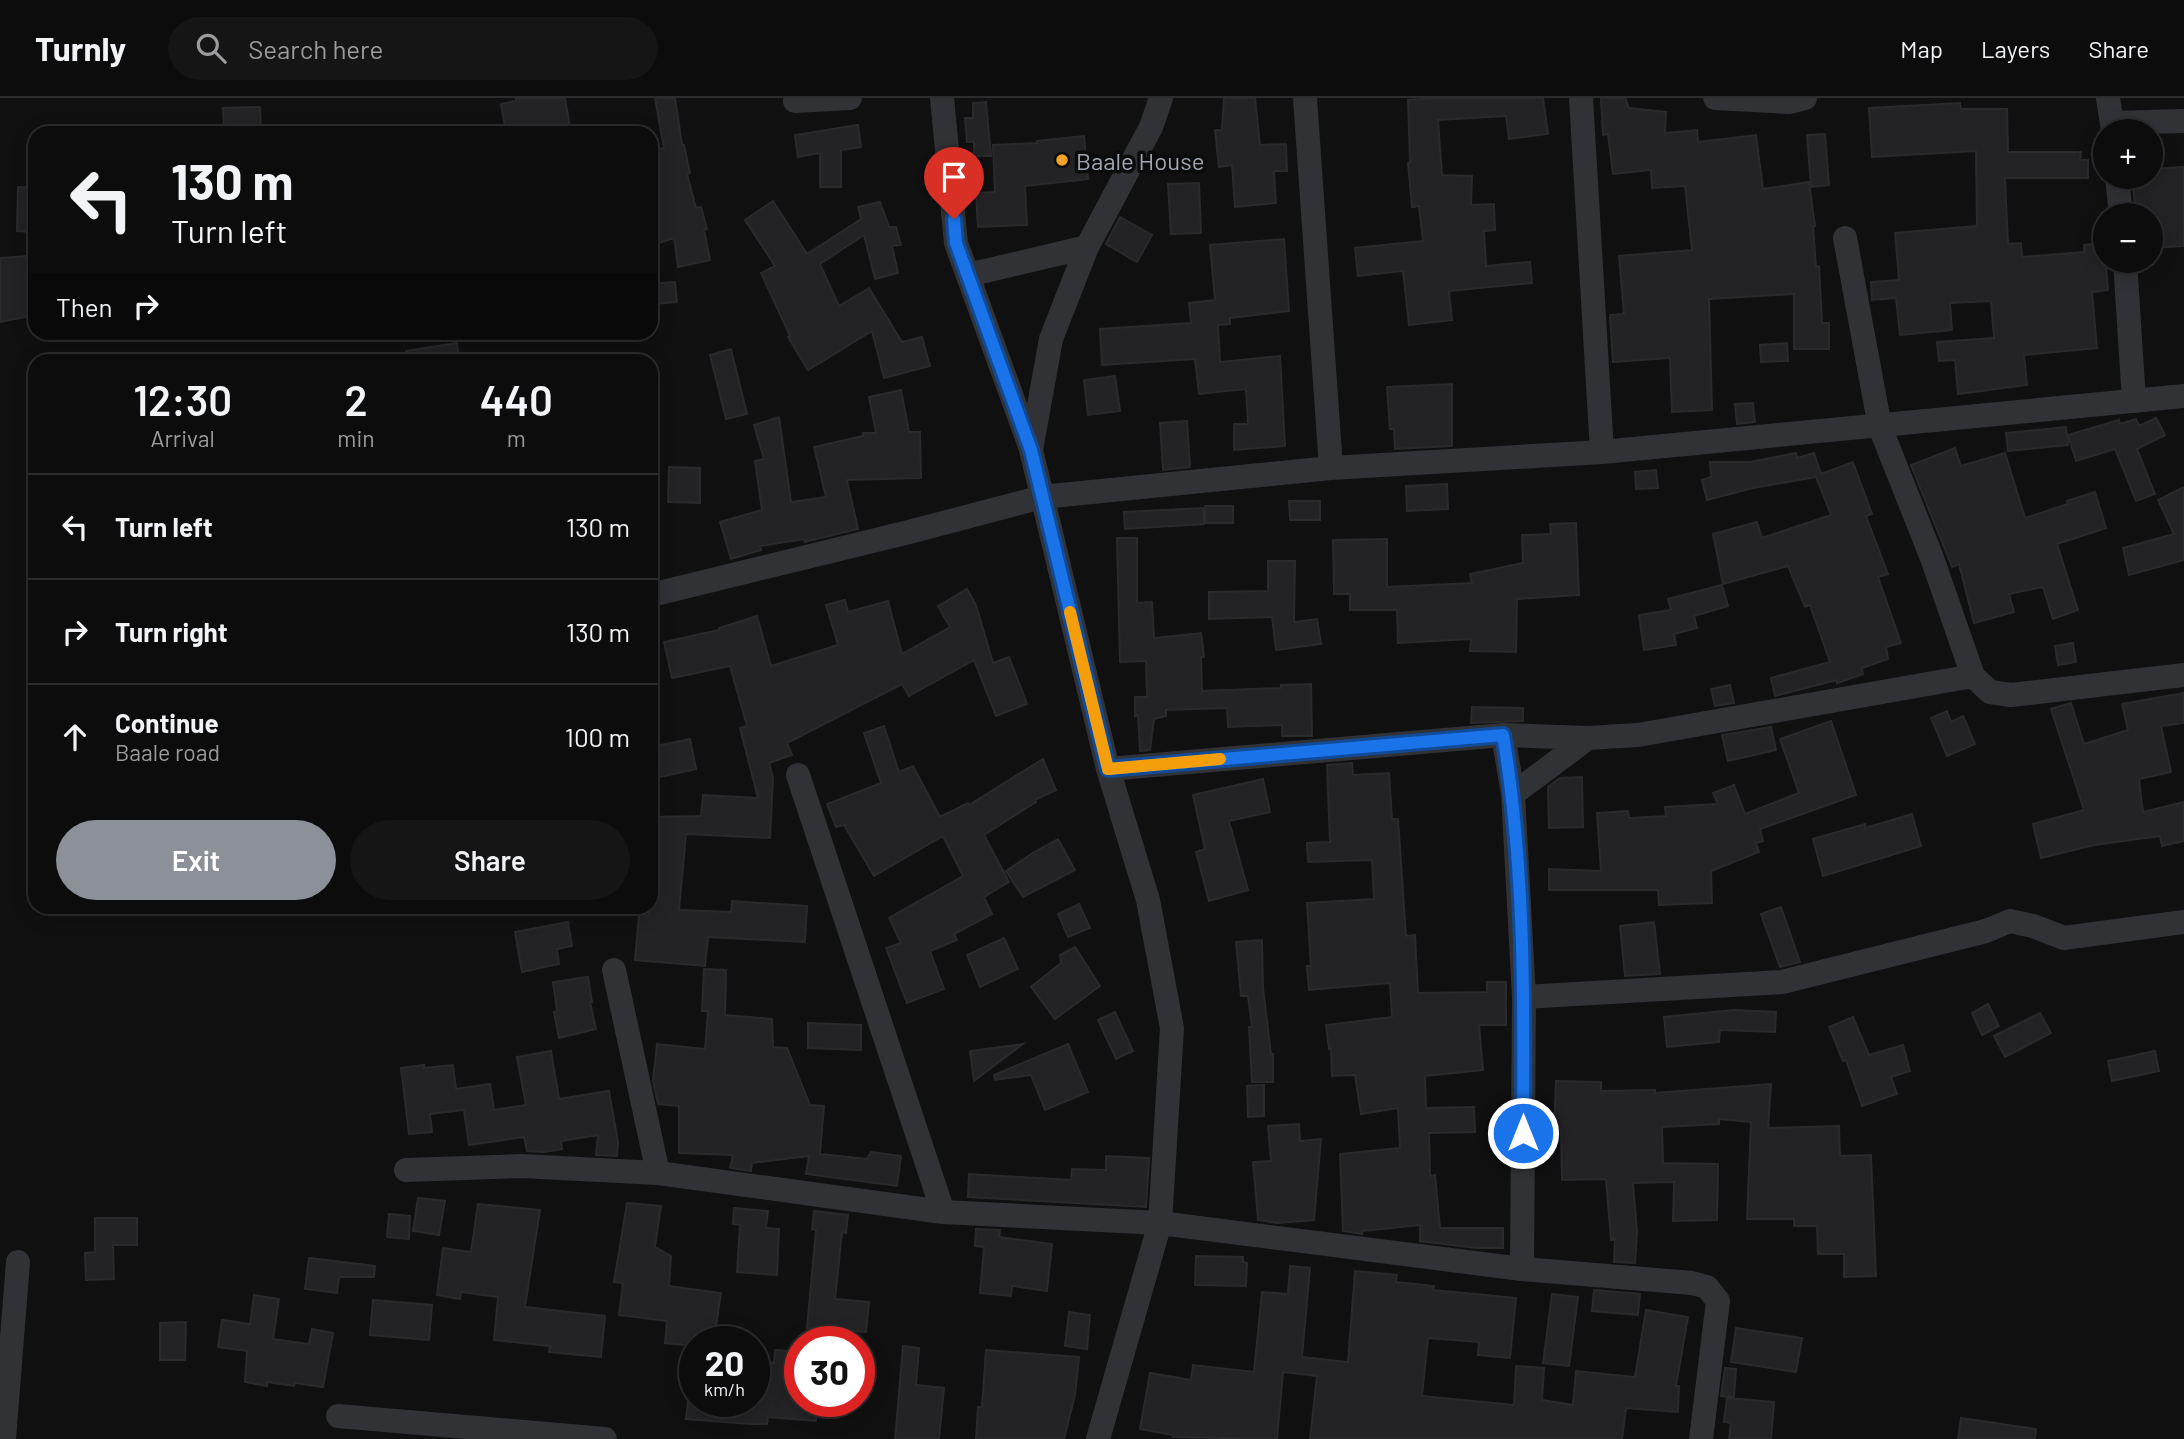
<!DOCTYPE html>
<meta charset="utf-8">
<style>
body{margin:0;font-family:Barlow,sans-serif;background:#151516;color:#f1f3f6;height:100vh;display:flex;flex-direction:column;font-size:26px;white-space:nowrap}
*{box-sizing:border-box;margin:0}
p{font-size:23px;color:#9a9b9d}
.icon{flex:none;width:38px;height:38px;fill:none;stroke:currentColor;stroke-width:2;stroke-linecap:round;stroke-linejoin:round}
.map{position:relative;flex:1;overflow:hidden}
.panel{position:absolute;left:28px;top:256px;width:630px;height:560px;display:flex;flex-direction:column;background:#0c0c0d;border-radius:21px;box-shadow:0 4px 18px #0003,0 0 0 2px #2c2c2e}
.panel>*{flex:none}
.hud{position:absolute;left:28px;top:28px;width:630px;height:214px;border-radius:21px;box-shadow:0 4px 18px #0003,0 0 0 2px #2c2c2e;background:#0c0c0d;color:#f1f3f6;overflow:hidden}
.buttons{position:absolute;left:2093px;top:21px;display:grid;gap:14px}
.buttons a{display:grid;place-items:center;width:70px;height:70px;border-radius:50%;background:#0c0c0d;box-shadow:0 4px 18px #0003,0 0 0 2px #2c2c2e;font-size:35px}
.speed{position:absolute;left:679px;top:1228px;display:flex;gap:14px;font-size:35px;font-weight:700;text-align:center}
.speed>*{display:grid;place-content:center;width:91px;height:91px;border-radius:50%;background:#0c0c0d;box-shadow:0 4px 18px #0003,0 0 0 2px #2c2c2e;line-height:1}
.speed small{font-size:18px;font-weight:400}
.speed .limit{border:10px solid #d22;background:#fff;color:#111}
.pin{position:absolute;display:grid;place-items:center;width:60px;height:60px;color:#fff;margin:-72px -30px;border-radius:50% 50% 50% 0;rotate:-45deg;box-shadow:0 0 7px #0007}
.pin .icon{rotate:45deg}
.me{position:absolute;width:77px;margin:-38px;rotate:0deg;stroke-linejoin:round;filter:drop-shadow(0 0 5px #0008)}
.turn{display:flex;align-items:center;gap:24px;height:147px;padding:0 28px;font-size:32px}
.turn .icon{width:91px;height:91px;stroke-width:2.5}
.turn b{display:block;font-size:49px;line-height:60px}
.then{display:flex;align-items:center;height:66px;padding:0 28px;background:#0003;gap:14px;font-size:26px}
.eta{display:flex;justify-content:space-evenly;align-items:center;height:119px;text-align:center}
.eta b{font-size:42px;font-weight:600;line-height:49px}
.primary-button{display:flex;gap:14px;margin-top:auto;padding:14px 28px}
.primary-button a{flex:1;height:80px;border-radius:42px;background:#8c9099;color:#fff;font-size:28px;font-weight:600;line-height:80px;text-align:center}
.primary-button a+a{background:#151516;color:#f1f3f6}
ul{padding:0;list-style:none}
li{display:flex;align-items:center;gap:21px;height:105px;padding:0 28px;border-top:2px solid #2c2c2e}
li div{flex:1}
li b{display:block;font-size:26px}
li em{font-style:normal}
header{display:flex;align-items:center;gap:42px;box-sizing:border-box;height:98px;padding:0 35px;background:#0c0c0d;border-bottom:2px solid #2c2c2e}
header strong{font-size:33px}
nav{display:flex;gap:38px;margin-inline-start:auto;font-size:24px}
.search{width:490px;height:63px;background:#151516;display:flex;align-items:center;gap:18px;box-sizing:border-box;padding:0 24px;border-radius:38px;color:#9a9b9d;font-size:26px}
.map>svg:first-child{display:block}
.building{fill:#232325;stroke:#2a2a2d;stroke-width:2}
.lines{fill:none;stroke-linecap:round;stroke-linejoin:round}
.minor{stroke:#313236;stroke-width:24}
.route-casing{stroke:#114b97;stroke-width:18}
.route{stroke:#1a73e8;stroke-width:12}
.slow{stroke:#f59e0b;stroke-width:12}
.poi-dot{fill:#f1a229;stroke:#0b0b0c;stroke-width:2.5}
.labels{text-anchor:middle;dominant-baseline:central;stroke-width:7;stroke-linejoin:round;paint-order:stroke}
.poi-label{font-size:24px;fill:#a1a7b2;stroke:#0b0b0c;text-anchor:start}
</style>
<header>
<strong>Turnly</strong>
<div class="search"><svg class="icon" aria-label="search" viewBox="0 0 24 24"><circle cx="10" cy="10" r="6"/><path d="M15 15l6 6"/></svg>Search here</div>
<nav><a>Map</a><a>Layers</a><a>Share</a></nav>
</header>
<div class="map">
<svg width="2184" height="1341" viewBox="0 0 2184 1341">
<rect width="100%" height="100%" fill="#101011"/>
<path class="building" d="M516 0H565L570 29 537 35H506L501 6 516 3Z
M655 0H675L682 47H684L690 75 687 76 696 110 701 109 707 131 704 132 710 162 678 169 674 140 659 145 651 117V90L656 89 651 53 664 50Z
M1224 0H1255L1260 47 1286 46 1287 73H1274L1276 105 1235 109 1232 67 1219 69 1215 32H1222Z
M1437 0H1543L1548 36 1509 41 1506 18 1438 22 1442 77 1472 78 1471 107 1494 106 1495 132 1484 133 1486 168 1530 164 1532 185 1449 193 1452 222 1409 227 1403 173 1358 178 1355 150 1423 143 1419 108 1412 109 1408 65 1410 64 1408 2Z
M1601 0H1625L1629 10 1666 14 1665 35 1697 32 1698 44 1756 37 1763 91 1809 84 1815 128 1813 129 1816 169 1819 168 1822 225H1829V251H1794V196L1709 201 1712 312 1672 314 1670 260 1613 264 1610 217 1624 216 1619 158 1692 152 1685 88 1652 90 1651 72 1613 76 1608 36 1603 37Z
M986 4 991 58H974V44H967L965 20H973V5Z
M1960 5 1961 11H2007L2008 54H2081L2080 62H2088V80H2005L2008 146 2021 145 2022 159 2084 154V147L2104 145 2108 192 2092 194 2097 250 2024 257 2027 287 1958 296 1955 262 1939 263 1937 244 1994 240 1991 203 1950 205 1952 232 1900 237 1896 200 1872 202 1871 184 1899 182 1895 135 1977 128 1976 53 1872 59 1869 10Z
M260 9 261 35H224L223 10Z
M858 27 861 49 841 52V89H820V55L798 59 795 37Z
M1825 36 1829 87 1811 89 1807 37Z
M1084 38 1088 81 1025 88 1027 127 978 129 976 95 995 94 993 47 1037 45V43Z
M2184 69V148L2151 150V117H2136L2132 79H2151V71Z
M1199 85 1201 135 1171 136 1168 86Z
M18 89 35 90V134L17 133Z
M773 103 807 156 861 121 858 109 880 104 889 129H896L901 147 892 148 898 175 875 181 864 137 820 166 839 208 869 190 902 244 922 239 930 268 884 280 872 233 808 272 788 239 790 238 761 175 775 168 745 122Z
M1120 119 1152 137 1137 164 1106 146Z
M1284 141 1289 213 1230 220V226L1218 227 1220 264 1280 258 1285 348 1234 352V326H1248L1246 291 1199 296 1195 261 1102 267 1100 231 1191 225 1189 205 1215 202 1210 147Z
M26 158 35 203V217L0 224V160Z
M675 184 677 204 653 206 652 186Z
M457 245 459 262H406V253Z
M1787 245 1788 263 1761 264 1760 247Z
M731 251 747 316 726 321 710 257Z
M1115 278 1120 313 1088 317 1084 282Z
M1452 286V348L1395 351 1394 331H1390L1387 289Z
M901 292 909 334H920L921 380 847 382 858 431 808 443 805 444 804 441 760 448 761 452 731 461 720 424 762 412 755 363 764 361 754 327 779 319 791 404 826 399 814 349 863 338V335H876L869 299Z
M1753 305 1755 324 1737 326 1735 306Z
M2156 320 2165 337 2137 351 2155 396 2136 403 2115 351 2076 363 2068 337 2119 322 2120 326 2136 321 2139 328Z
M1187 323 1190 369 1163 372 1160 325Z
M2066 329 2068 347 2008 353 2006 335Z
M1955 350 1961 368 2005 355 2025 420 2068 406 2067 403 2095 394 2106 430 2057 446 2078 512 2053 521 2043 489 2009 496 2014 514 1974 525 1959 466 1952 469 1911 367Z
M1796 355 1797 360 1814 355 1821 376 1853 364 1872 416 1866 418 1888 476 1878 479 1901 545 1886 549 1888 561 1862 570 1863 576 1837 585V582L1775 598 1771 580 1830 564 1810 507 1805 509 1788 468 1723 486 1713 436 1757 424 1762 440 1831 417 1816 379 1753 390 1707 402 1702 382 1711 379 1710 364H1750Z
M669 369 700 370V405L668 404Z
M1656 372 1658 390 1636 391 1635 374Z
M1447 386 1448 411 1407 413 1406 388Z
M2184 389V462L2129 477 2123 450 2174 436 2158 402Z
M1289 403H1320V422H1290Z
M1205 408H1233V425H1205Z
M1204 410V426L1125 431 1124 414Z
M1576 425 1579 497 1517 501 1516 554 1470 553 1471 541 1398 545 1397 512H1350V496H1334L1333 442 1387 441V489L1472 485 1470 476 1523 465 1522 437 1551 436 1550 426Z
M1117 440H1137V505L1152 504 1154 540 1201 535 1204 559H1201L1202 593 1281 590V587L1311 586 1312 638H1282V627L1228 629 1227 610 1166 612V618L1154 621 1150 652 1140 653 1138 617 1135 618V599H1147L1146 563 1120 564Z
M1268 463H1295L1294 524 1317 521 1321 546 1276 552 1272 519 1209 521V494L1268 493Z
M1722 487 1728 508 1694 518 1697 530 1674 536 1676 547 1644 552 1639 517 1671 512 1668 501Z
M967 491 976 507 993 565 1009 559 1027 606 996 618 974 562 909 598 902 586 787 645 792 657 769 665 773 680 770 740 686 736 679 812 731 814 732 803 807 808 805 844 708 839 705 868 635 862 639 817H649V811H651L654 768 653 719 701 718 703 697 758 700 740 630 747 628 730 568 672 580 664 544 719 532V530L757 518 771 568 838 547 826 507 845 502 848 514 888 503 902 556 950 529 938 508Z
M2073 545 2076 564 2058 567 2055 548Z
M1730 587 1734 605 1715 608 1711 591Z
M2184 595V625L2161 628 2171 674 2139 681 2143 714 2184 704V743L2162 748 2160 738 2094 747 2041 760 2033 726 2084 712 2051 611 2071 605 2084 646 2128 632 2122 606Z
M1472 609 1523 610V623L1471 625Z
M1947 613 1951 624 1963 618 1975 646 1947 658 1931 620Z
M1831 623 1856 697 1760 731 1763 743 1756 745 1759 754 1711 773 1712 805 1659 807 1658 792H1549V771L1601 773 1597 715 1628 713 1629 720 1666 718 1665 709 1718 706 1713 695 1734 687 1745 716 1799 695 1780 641Z
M884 628 899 674 913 668 940 719 968 705 969 707 1043 661 1056 692 1035 702 1036 704 984 737 1009 784 984 799 992 816 954 836 957 842 930 853 944 891 907 905 886 850 901 845 889 820 963 778 943 738 874 778 844 727 836 729 827 706 881 685 864 635Z
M1771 629 1776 652 1728 663 1722 637Z
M690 641 696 671 651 681V649Z
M1352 665 1353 677 1389 675 1392 721H1398L1406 838 1415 837 1418 895 1487 894V884H1506V927H1479L1483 972 1425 978 1426 1010 1474 1009 1475 1034 1429 1035 1430 1078 1435 1077 1440 1130H1503V1150H1476L1420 1143V1127L1362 1133V1136L1343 1133 1340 1056 1400 1050 1398 1010 1361 1016 1355 977 1332 978 1331 950 1329 951 1326 927 1392 919 1390 885 1309 892 1307 868H1311L1307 805 1374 801 1372 762 1308 764 1307 745 1330 744 1327 667Z
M1582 679 1583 729 1549 730 1548 689 1560 680Z
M1263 681 1270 714 1229 723 1248 792 1209 803 1196 754 1205 751 1193 697Z
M1912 716 1921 748 1823 778 1813 741 1865 726V730Z
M1058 741 1075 772 1023 799 1006 773 1031 756Z
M1079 806 1090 830 1068 839 1058 816Z
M1781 809 1800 864 1780 869 1761 816Z
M568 824 572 848 557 851 559 866 522 874 515 834Z
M1654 824 1660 876 1625 878 1620 828Z
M1004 840 1018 871 980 889 967 857Z
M1262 842 1263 890 1271 956H1273V984H1252L1249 929H1252L1248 898H1241L1236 844Z
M1075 849 1100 888 1055 921 1031 889 1061 865 1060 857Z
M704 871 726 872 725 917 772 921 773 949 787 950 810 1007 824 1008 820 1056 867 1061 871 1054 901 1058 897 1088 806 1076 809 1058 752 1065 751 1073 730 1070 733 1057 679 1055V1008L658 1006 653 983 657 946 705 951 708 913H702Z
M588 879 592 904H590L596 931 559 940 554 914 557 913 553 884Z
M1988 906 1999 928 1982 937 1972 915Z
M1734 912 1776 914 1775 934 1720 932 1719 944 1667 949 1664 919Z
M1115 914 1133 953 1116 961 1098 922Z
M2040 915 2051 935 2005 959 1994 938Z
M1853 919 1869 957 1903 947 1910 973 1891 979 1897 996 1862 1008 1846 962 1843 963 1829 929Z
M808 925 861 927V952L808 950Z
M1023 946 974 983 970 953Z
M1068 946 1088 994 1045 1012 1031 977 995 982 994 977Z
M551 953 559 1001 609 993 618 1044 617 1058 596 1057 598 1037 561 1043 562 1051 544 1054 527 1053 524 1039 469 1047 464 1012 430 1016 432 1034 409 1036 401 970 424 967V970L453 967 456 991 490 986 494 1012 526 1007 517 959Z
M2155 953 2159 973 2112 983 2108 963Z
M1556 983 1601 984V993L1655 992V995L1771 986 1768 1030 1839 1028 1840 1058 1871 1057 1876 1178 1844 1179V1156H1818L1817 1128H1794V1121H1747L1751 1024 1719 1021V1026L1662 1029 1663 1065 1718 1066 1717 1122 1673 1123 1674 1084 1633 1085 1637 1134 1635 1165 1614 1164 1615 1141 1611 1142 1606 1081 1562 1082 1561 1032H1554Z
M1264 987V1018L1248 1019 1247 988Z
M1299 1026 1300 1043 1321 1041 1314 1122 1277 1125 1258 1122 1253 1064 1271 1063 1268 1028Z
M1106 1058 1149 1060 1146 1109 968 1099 969 1076 1071 1082 1072 1071 1106 1072Z
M418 1100 445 1103 439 1137 413 1133Z
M627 1105 661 1108 655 1149 671 1158 669 1188 721 1195 716 1228 721 1229 719 1244H695V1248L665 1245 667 1223 619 1217 623 1185 614 1184Z
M478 1106 540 1112 525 1209 605 1218 601 1259 549 1254 550 1248 494 1242 498 1199 461 1194 460 1201 437 1197 443 1150 471 1154Z
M734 1110 768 1113 766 1130 779 1131 777 1177 737 1174 740 1127 733 1126Z
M814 1113 848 1117 846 1135 842 1134 835 1201 869 1204 866 1234 807 1230 816 1132 812 1131Z
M389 1116 410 1118 409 1141 387 1139Z
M95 1120H137V1147H113L114 1181 86 1182 85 1155 95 1154Z
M976 1131 1000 1132 999 1139 1052 1146 1047 1193 1012 1188 1011 1198 980 1195 984 1149 975 1148Z
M1196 1158 1243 1159V1164L1247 1165 1246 1188 1195 1187Z
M309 1160 375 1168 374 1179H339L337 1195 305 1191Z
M1290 1168 1310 1170 1302 1259 1348 1264 1355 1173 1397 1177 1396 1184 1434 1188 1433 1192 1516 1200 1510 1260 1478 1257 1479 1244 1428 1240 1422 1298 1514 1307 1516 1268 1544 1270 1542 1302 1573 1307 1576 1273 1635 1279 1646 1212 1688 1219 1676 1288H1679L1678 1314 1626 1310 1622 1341H1310L1317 1278 1283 1274 1277 1341 1173 1339V1337L1140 1331 1150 1275 1191 1282 1193 1267 1254 1274 1262 1194 1288 1196Z
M1594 1192 1640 1196 1638 1217 1592 1213Z
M1552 1196 1578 1199 1569 1268 1543 1265Z
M254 1197 279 1201 273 1241 309 1246 312 1231 333 1235 323 1289 295 1285 294 1288 267 1284V1288L245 1284 247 1253 218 1249 222 1222 250 1226Z
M373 1202 432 1207 429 1242 370 1237Z
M1069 1214 1090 1217 1087 1251 1065 1248Z
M186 1224 185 1262H160V1225Z
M1736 1230 1802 1240 1796 1274 1731 1264Z
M903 1248 919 1250 916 1287 944 1290 939 1341H895Z
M775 1252 800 1254V1304H817L816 1323 768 1319 767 1326H751L686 1321 688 1304H754V1263L774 1265Z
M986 1252 1079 1259 1075 1297 1064 1341H976L978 1309H982Z
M1725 1270 1736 1271 1734 1299 1721 1298Z
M1727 1300 1774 1304 1771 1341H1729L1731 1325 1724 1324Z
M1961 1320 2036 1331 2035 1341H1958Z"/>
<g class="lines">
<path class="minor" d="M942 0 956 145 1031 351
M1305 0 1331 370
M1581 0 1602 354
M1715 0 1789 4 1805 0
M2108 0 2113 33
M795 3 850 0
M2112 25 2184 23
M2117 79 2121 117
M1845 140 1880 329 1932 460 1973 578 1990 594 2011 597 2184 577
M2125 163 2134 303
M968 177 1087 149
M651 497 909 434 1042 399 1331 370 1602 354 2184 298
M1503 637 1513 696 1524 899 1522 1171
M1108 671 1503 637 1588 640 1638 637 1973 578
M798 677 943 1114
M1513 696 1588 640
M614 872 658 1075
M1524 899 1782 884 1986 833 2010 823 2033 828 2064 840 2184 824
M406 1072 521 1068 658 1075 943 1114 1160 1125 1522 1171 1692 1185 1707 1189 1718 1203 1701 1341
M338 1318 605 1341
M4 1341 18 1164
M1098 1341 1160 1125 1172 930 1148 802 1108 671 1031 352 1051 241 1087 149 1151 29 1161 0"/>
</g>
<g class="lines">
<defs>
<path id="route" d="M954 121 956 145 1031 352 1108 671 1503 637C1525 768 1524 903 1523 1035"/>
</defs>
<use href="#route" class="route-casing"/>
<use href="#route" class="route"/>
<path class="slow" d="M1070 514 1108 671 1220 661"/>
</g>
<circle class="poi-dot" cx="1062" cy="62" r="7"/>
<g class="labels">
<g class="poi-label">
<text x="1076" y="62">Baale House</text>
</g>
</g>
</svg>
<div class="buttons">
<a>+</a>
<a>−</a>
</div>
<div class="speed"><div>20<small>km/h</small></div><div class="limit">30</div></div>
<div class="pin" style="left:954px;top:121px;background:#d93025"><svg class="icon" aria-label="arrive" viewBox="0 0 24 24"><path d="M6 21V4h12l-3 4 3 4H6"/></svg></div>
<svg class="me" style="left:1523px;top:1035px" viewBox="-20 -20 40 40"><circle r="17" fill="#1a73e8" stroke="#fff" stroke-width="3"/><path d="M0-11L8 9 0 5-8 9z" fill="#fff"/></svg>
<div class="hud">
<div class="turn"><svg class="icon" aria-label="left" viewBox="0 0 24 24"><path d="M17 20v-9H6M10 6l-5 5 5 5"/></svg><div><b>130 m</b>Turn left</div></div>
<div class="then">Then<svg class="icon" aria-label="right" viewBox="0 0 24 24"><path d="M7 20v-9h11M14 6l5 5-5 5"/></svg></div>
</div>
<section class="panel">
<div class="eta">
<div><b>12:30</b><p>Arrival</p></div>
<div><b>2</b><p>min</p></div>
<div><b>440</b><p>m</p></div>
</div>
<ul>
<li><svg class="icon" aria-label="left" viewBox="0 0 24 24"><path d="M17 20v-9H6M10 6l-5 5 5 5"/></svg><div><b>Turn left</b></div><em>130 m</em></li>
<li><svg class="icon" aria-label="right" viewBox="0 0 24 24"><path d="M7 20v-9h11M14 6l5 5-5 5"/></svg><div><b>Turn right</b></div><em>130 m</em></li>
<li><svg class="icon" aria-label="ahead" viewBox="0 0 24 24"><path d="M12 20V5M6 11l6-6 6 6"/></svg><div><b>Continue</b><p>Baale road</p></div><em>100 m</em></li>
</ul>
<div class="primary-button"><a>Exit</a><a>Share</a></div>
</section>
</div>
